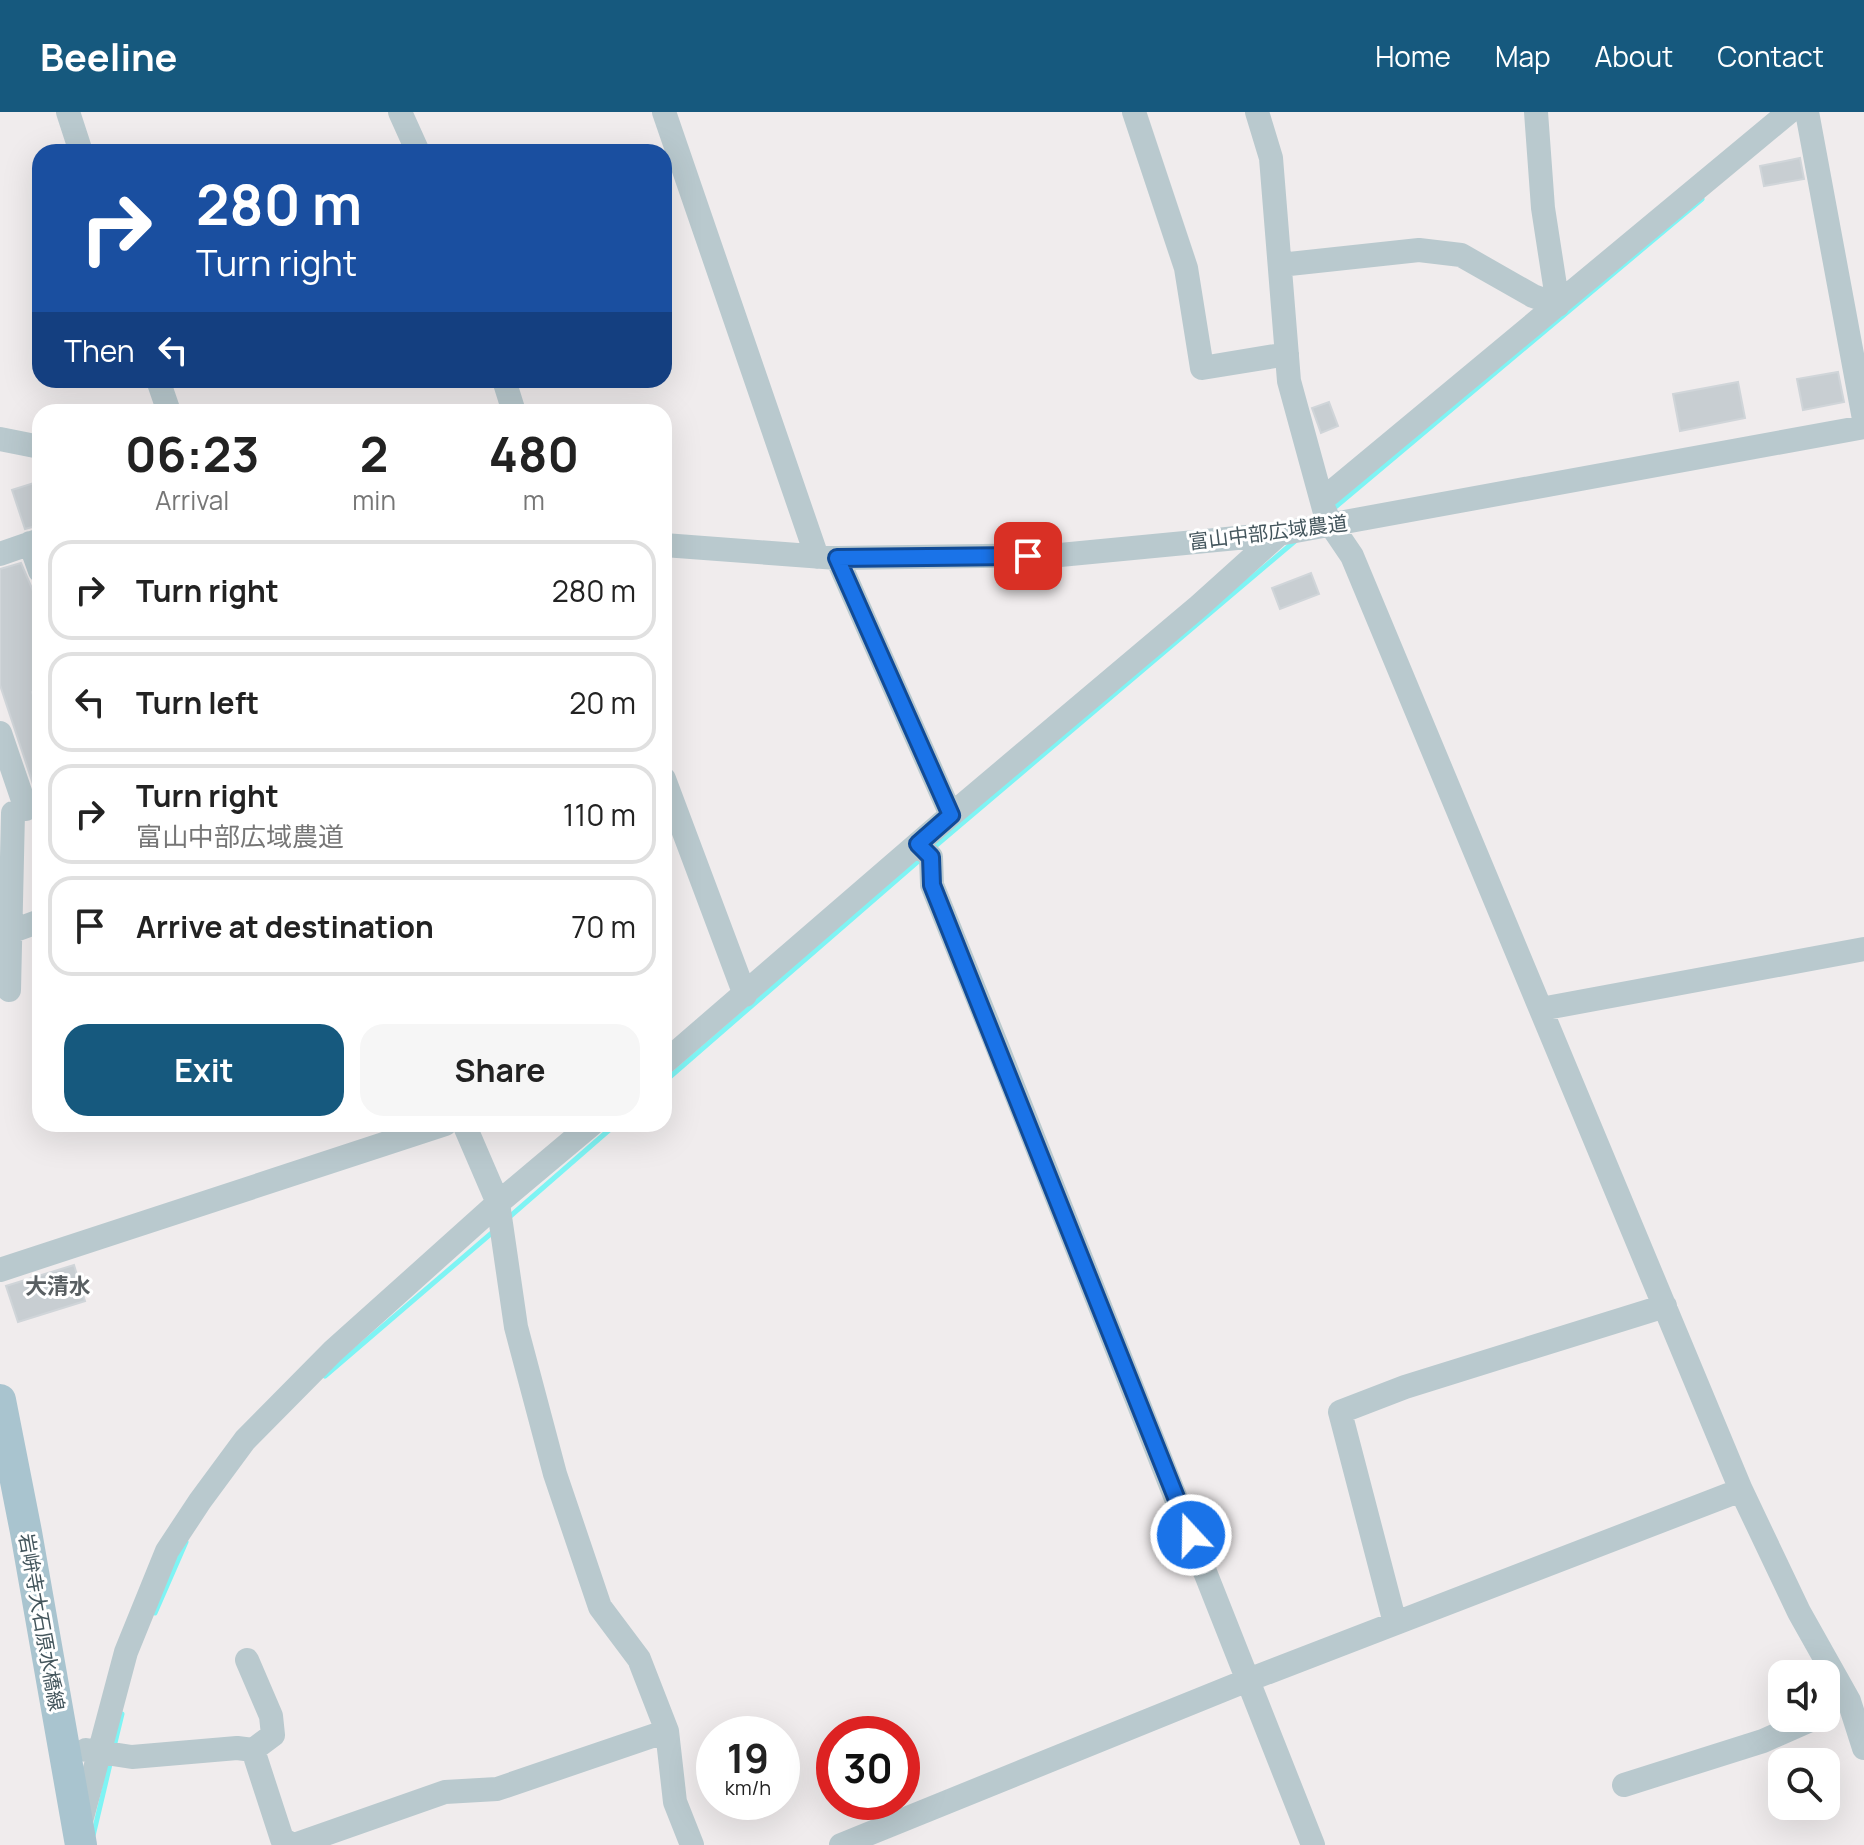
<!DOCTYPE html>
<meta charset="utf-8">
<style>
body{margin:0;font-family:Manrope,"Noto Sans JP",sans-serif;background:#f6f6f6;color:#222;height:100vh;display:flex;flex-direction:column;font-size:30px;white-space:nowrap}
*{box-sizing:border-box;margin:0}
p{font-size:26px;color:#767676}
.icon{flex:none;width:44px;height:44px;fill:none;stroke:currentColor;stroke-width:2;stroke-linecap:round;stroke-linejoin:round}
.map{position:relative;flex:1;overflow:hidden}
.sheet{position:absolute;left:32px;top:292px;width:640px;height:728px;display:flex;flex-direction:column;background:#fff;border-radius:24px;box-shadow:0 8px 32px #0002}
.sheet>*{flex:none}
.hud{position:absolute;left:32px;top:32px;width:640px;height:244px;border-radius:24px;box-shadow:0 8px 32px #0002;background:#1a4fa0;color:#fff;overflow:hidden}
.fabs{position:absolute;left:1768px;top:1548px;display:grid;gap:16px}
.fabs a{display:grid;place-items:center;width:72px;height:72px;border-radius:16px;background:#fff;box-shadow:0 8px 32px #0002;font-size:40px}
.speed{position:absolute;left:696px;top:1604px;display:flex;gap:16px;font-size:40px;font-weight:700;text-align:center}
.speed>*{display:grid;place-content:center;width:104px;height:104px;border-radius:50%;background:#fff;box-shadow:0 8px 32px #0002;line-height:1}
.speed small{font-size:20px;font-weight:400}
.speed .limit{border:12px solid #d22;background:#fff;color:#111}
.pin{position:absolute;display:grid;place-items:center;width:68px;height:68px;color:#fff;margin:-34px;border-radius:16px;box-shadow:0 4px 12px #0006}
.me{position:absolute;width:88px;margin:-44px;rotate:339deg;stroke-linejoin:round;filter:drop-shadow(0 0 6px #0008)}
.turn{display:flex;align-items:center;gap:28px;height:168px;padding:0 32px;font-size:36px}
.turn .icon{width:104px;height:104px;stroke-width:2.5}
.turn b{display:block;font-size:56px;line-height:68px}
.then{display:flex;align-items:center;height:76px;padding:0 32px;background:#0003;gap:16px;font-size:30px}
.eta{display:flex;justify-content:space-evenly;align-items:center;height:136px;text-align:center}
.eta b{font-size:48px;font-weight:700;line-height:56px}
.action{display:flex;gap:16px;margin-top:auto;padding:16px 32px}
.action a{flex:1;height:92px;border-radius:24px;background:#16597e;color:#fff;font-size:32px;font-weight:700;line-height:92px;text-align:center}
.action a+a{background:#f6f6f6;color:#222}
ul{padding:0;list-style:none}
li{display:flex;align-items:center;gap:24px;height:100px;margin:0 16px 12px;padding:0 16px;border:4px solid #e0e0e0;border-radius:24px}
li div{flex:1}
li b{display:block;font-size:30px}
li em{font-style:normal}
header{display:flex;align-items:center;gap:48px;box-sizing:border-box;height:112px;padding:0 40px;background:#16597e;color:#fff}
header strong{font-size:38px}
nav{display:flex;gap:44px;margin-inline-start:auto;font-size:28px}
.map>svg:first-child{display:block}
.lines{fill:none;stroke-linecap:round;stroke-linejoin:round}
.stream{stroke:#7ef4f4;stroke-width:5}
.building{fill:#c8ced2;stroke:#d0d5d9;stroke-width:2}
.minor{stroke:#b9c9ce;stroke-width:24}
.major{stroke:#a9c4cf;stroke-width:32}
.route-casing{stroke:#114b97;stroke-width:20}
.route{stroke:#1a73e8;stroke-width:14}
.labels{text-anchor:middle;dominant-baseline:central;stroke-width:6;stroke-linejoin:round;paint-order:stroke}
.street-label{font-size:20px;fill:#43555c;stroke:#fff}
.neighbourhood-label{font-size:22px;font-weight:bold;fill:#595f62;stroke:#fff}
</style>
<header>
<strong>Beeline</strong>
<nav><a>Home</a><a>Map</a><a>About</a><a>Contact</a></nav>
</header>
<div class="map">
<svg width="1864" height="1733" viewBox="0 0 1864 1733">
<rect width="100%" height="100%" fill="#f0eced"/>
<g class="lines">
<path class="stream" d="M1333 397 1702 87
M933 736 1295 429
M664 970 923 745
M507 1107 616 1012
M325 1264 494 1119
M155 1501 186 1430
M114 1635 122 1602
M93 1724 111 1648"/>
</g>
<path class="building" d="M1800 46 1804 67 1764 74 1760 54Z
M1838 260 1844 290 1803 298 1797 267Z
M1738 270 1745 306 1680 319 1673 282Z
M1329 290 1338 314 1321 321 1312 296Z
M40 369V413L25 417 12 378Z
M21 451 40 495V577L32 580 40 602V677L35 678 0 573V457Z
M1311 461 1319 482 1280 497 1272 476Z
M74 1153 85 1189 18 1210 6 1174Z"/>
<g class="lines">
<path class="minor" d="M68 0 81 40
M400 0 418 40
M664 0 817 445
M1134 0 1186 156 1202 256 1287 242
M1257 0 1271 46 1289 269 1324 397 1331 413 1352 444 1741 1378 1799 1500 1849 1589 1864 1636
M1807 0 1864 307
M1280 153 1419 138 1461 143 1533 184 1558 193 1543 96 1536 0
M158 268 169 300
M504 268 514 300
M0 327 40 335
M1322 388 1789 0
M30 431 40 459
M664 433 837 446 1060 443 1279 422 1864 315
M0 442 40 428
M837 446 951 703
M0 621 26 697
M664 667 745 883
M918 732 931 745 932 773 997 934 1313 1733
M10 820 40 809
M9 878 13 701
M1541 897 1864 837
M664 951 951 703 1199 494 1279 422
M464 1012 498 1091 516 1215 555 1362 600 1495 639 1547 667 1619 675 1690 692 1733
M0 1158 445 1012
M1395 1511 1340 1300 1405 1275 1665 1194
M247 1548 271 1604 273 1623 253 1638
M86 1638 132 1645 237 1636 253 1638 282 1727 293 1733
M1624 1673 1763 1629 1815 1606
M80 1713 126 1540 167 1439 200 1389 245 1328 333 1239 498 1091 592 1012
M294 1733 445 1680 497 1677 667 1619
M841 1733 1248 1568 1741 1378"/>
<path class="major" d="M0 1288 26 1420 81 1733"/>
</g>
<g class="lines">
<defs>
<path id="route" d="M1028 444 837 446 951 703 918 732 931 745 932 773 1191 1423"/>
</defs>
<use href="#route" class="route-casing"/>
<use href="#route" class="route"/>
</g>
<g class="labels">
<g class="street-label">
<text transform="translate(1268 420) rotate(-7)">富山中部広域農道</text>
<text transform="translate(42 1510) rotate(80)">岩峅寺大石原水橋線</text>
</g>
<g class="neighbourhood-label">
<text x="58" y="1174">大清水</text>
</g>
</g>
</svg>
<div class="fabs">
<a><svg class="icon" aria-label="sound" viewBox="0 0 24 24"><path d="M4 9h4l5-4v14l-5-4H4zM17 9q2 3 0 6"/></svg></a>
<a><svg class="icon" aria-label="search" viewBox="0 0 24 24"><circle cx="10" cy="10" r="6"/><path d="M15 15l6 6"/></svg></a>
</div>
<div class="speed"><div>19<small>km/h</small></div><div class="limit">30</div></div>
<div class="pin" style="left:1028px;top:444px;background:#d93025"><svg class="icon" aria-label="arrive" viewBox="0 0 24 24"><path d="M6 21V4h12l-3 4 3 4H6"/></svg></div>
<svg class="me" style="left:1191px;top:1423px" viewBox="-20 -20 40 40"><circle r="17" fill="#1a73e8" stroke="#fff" stroke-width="3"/><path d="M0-11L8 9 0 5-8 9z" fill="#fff"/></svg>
<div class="hud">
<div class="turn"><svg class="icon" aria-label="right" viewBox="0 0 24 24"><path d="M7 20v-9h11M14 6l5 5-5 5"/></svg><div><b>280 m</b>Turn right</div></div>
<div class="then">Then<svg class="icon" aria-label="left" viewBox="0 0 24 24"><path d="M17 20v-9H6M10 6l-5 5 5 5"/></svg></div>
</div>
<section class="sheet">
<div class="eta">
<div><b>06:23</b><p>Arrival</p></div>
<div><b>2</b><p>min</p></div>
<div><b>480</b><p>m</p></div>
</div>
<ul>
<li><svg class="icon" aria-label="right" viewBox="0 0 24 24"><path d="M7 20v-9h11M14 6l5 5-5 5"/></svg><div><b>Turn right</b></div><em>280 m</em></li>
<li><svg class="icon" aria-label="left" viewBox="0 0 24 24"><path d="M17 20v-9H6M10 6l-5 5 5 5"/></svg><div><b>Turn left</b></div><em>20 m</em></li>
<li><svg class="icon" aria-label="right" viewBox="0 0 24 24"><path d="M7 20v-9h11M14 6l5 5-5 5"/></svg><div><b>Turn right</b><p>富山中部広域農道</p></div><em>110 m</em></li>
<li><svg class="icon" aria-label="arrive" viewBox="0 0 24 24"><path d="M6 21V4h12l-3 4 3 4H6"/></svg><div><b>Arrive at destination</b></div><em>70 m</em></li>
</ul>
<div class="action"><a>Exit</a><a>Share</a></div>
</section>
</div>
